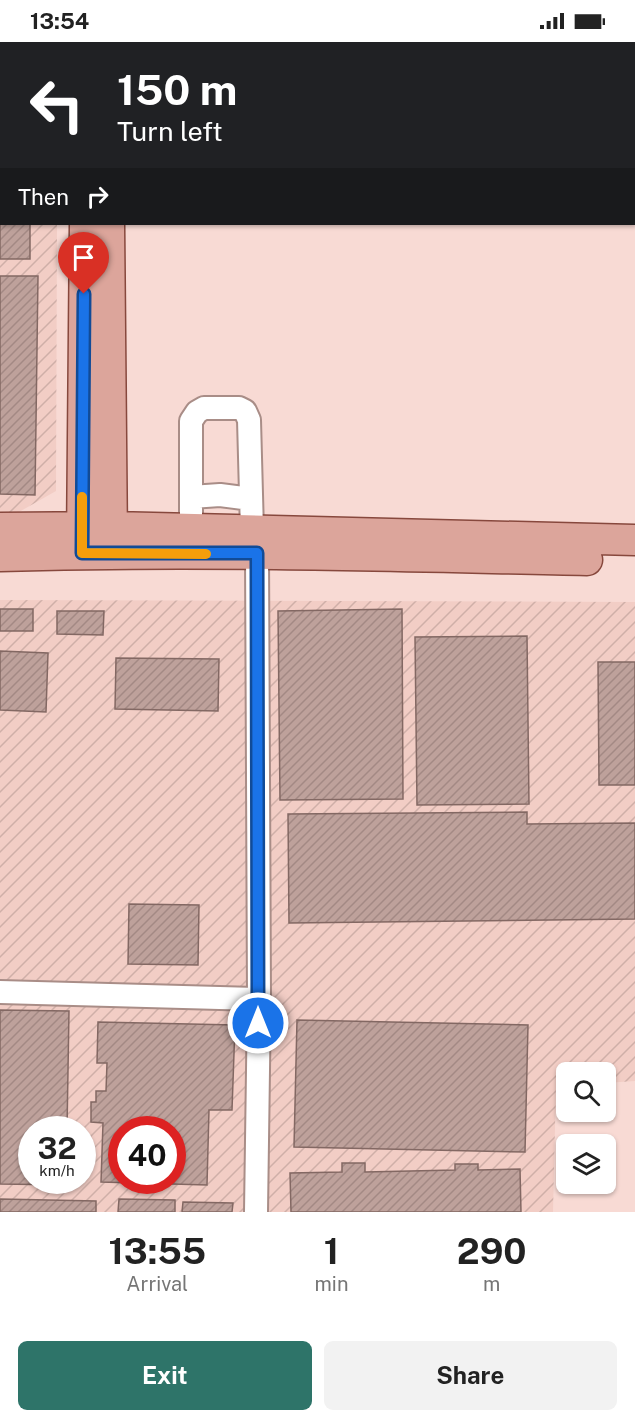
<!DOCTYPE html>
<style>
body{margin:0;font-family:"Public Sans",sans-serif;background:#f2f2f2;color:#222;height:100vh;display:flex;flex-direction:column;font-size:22px;white-space:nowrap}
*{box-sizing:border-box;margin:0}
p{font-size:20px;color:#767676}
.icon{flex:none;width:33px;height:33px;fill:none;stroke:currentColor;stroke-width:2;stroke-linecap:round;stroke-linejoin:round}
.map{position:relative;height:1170px;overflow:hidden}
.sheet{display:flex;flex-direction:column;background:#fff;flex:1}
.sheet>*{flex:none}
.banner{position:absolute;left:0px;top:0px;width:636px;height:183px;box-shadow:0 2px 4px #0004;background:#202124;color:#fff;overflow:hidden}
.controls{position:absolute;left:556px;top:1020px;display:grid;gap:12px}
.controls a{display:grid;place-items:center;width:60px;height:60px;border-radius:9px;background:#fff;box-shadow:0 2px 4px #0004;font-size:30px}
.speed{position:absolute;left:18px;top:1074px;display:flex;gap:12px;font-size:30px;font-weight:700;text-align:center}
.speed>*{display:grid;place-content:center;width:78px;height:78px;border-radius:50%;background:#fff;box-shadow:0 2px 4px #0004;line-height:1}
.speed small{font-size:15px;font-weight:400}
.speed .limit{border:9px solid #d22;background:#fff;color:#111}
.pin{position:absolute;display:grid;place-items:center;width:51px;height:51px;color:#fff;margin:-62px -26px;border-radius:50% 50% 50% 0;rotate:-45deg;box-shadow:0 0 6px #0007}
.pin .icon{rotate:45deg}
.me{position:absolute;width:66px;margin:-33px;rotate:0deg;stroke-linejoin:round;filter:drop-shadow(0 0 4px #0008)}
.turn{display:flex;align-items:center;gap:21px;height:126px;padding:0 18px;font-size:27px}
.turn .icon{width:78px;height:78px;stroke-width:2.5}
.turn b{display:block;font-size:42px;line-height:51px}
.then{display:flex;align-items:center;height:57px;padding:0 18px;background:#0003;gap:12px;font-size:22px}
.eta{display:flex;justify-content:space-evenly;align-items:center;height:102px;text-align:center}
.eta b{font-size:36px;font-weight:700;line-height:42px}
.action{display:flex;gap:12px;margin-top:auto;padding:12px 18px}
.action a{flex:1;height:69px;border-radius:9px;background:#2e7469;color:#fff;font-size:24px;font-weight:700;line-height:69px;text-align:center}
.action a+a{background:#f2f2f2;color:#222}
.status{display:flex;justify-content:space-between;align-items:center;height:42px;padding:0 30px;background:#fff;direction:ltr}
.status svg{height:16px;fill:currentColor}
.map>svg:first-child{display:block}
.industrial{fill:url(#industrial-furrows);fill-rule:evenodd}
.building{fill:url(#building-hatch);stroke:#836863;stroke-width:1.5;fill-rule:evenodd}
.lines{fill:none;stroke-linecap:round;stroke-linejoin:round}
.minor-casing{stroke:#a98d87;stroke-width:26}
.major-casing{stroke:#87483d;stroke-width:33}
.minor{stroke:#fff;stroke-width:22}
.major{stroke:#dca59b;stroke-width:30}
.route-casing{stroke:#114b97;stroke-width:15}
.route{stroke:#1a73e8;stroke-width:10}
.slow{stroke:#f59e0b;stroke-width:10}
</style>
<div class="status"><b>13:54</b><svg viewBox="0 0 49 12"><path d="M0 12V9h3v3zM5 12V6h3v6zM10 12V3h3v9zM15 12V0h3v12zM26 1h20v11H26zM47 4h2v5h-2z"/></svg></div>
<div class="map">
<svg width="635" height="1170" viewBox="0 0 635 1170">
<defs>
<pattern id="industrial-furrows" width="10" height="10" patternUnits="userSpaceOnUse" patternTransform="scale(1.5)"><rect width="10" height="10" fill="#f2cdc5"/><path d="M-1 1l2-2M0 10L10 0M9 11l2-2" fill="none" stroke="#cfafa8"/></pattern>
<pattern id="building-hatch" width="6" height="6" patternUnits="userSpaceOnUse" patternTransform="scale(1.5)"><rect width="6" height="6" fill="#bea19b"/><path d="M-1 1l2-2M0 6l6-6M5 7l2-2" fill="none" stroke="#a38984"/></pattern>
</defs>
<rect width="100%" height="100%" fill="#f8dad4"/>
<path class="industrial" d="M0 0H58L2 2V182H57L56 449 19 470H0Z
M0 558 635 560V1039L606 1041V1030H567V1043L556 1044 553 1170H0ZM32 1088H82V1138H32ZM122 1088H172V1138H122Z"/>
<path class="building" d="M0 71H2V152H0Z
M0 165 2 182H30V217H0Z
M0 234H38L35 453 0 452Z
M0 567H33V589H0Z
M402 567 403 757 280 758 278 569Z
M57 569H104L103 593 57 592Z
M527 594 529 762 417 763 415 595Z
M0 609 48 611 46 670 0 668Z
M116 616 219 617 218 669 115 667Z
M598 620H635V743H599Z
M527 770V782L635 781V877L289 881 288 772Z
M129 862 199 863 198 923 128 922Z
M0 968 69 969 67 1088H32V1138H66V1143L0 1142Z
M297 978 528 983 525 1110 294 1105Z
M98 980 235 983 232 1068H209L207 1143 101 1140 103 1081 91 1080V1060H96V1049H106L107 1021H97ZM122 1088H172V1138H122Z
M342 1121H365V1130L455 1128V1122H478V1128L520 1127 521 1170H291L290 1131 342 1130Z
M0 1157 96 1159V1170H0Z
M119 1157 175 1158V1170H118Z
M183 1160 233 1161 232 1170H182Z"/>
<g class="lines">
<defs>
<path id="minor" d="M191 455 220 453 251 457
M191 487V379L197 370 204 366H239L245 369 249 378 252 489
M0 950 259 957
M256 1170 259 957 257 511"/>
<path id="major" d="M108 0V2
M87 2V0
M109 182 112 505
M0 486 112 485 635 498
M82 505 85 182
M0 514C196 508 391 514 587 518"/>
</defs>
<use href="#minor" class="minor-casing"/>
<use href="#major" class="major-casing"/>
<use href="#minor" class="minor"/>
<use href="#major" class="major"/>
</g>
<g class="lines">
<defs>
<path id="route" d="M84 252 82 511H257L258 981"/>
</defs>
<use href="#route" class="route-casing"/>
<use href="#route" class="route"/>
<path class="slow" d="M82 455V511L206 512"/>
</g>
</svg>
<div class="controls">
<a><svg class="icon" aria-label="search" viewBox="0 0 24 24"><circle cx="10" cy="10" r="6"/><path d="M15 15l6 6"/></svg></a>
<a><svg class="icon" aria-label="layers" viewBox="0 0 24 24"><path d="M12 4l9 5-9 5-9-5zM3 14l9 5 9-5"/></svg></a>
</div>
<div class="speed"><div>32<small>km/h</small></div><div class="limit">40</div></div>
<div class="pin" style="left:84px;top:252px;background:#d93025"><svg class="icon" aria-label="arrive" viewBox="0 0 24 24"><path d="M6 21V4h12l-3 4 3 4H6"/></svg></div>
<svg class="me" style="left:258px;top:981px" viewBox="-20 -20 40 40"><circle r="17" fill="#1a73e8" stroke="#fff" stroke-width="3"/><path d="M0-11L8 9 0 5-8 9z" fill="#fff"/></svg>
<div class="banner">
<div class="turn"><svg class="icon" aria-label="left" viewBox="0 0 24 24"><path d="M17 20v-9H6M10 6l-5 5 5 5"/></svg><div><b>150 m</b>Turn left</div></div>
<div class="then">Then<svg class="icon" aria-label="right" viewBox="0 0 24 24"><path d="M7 20v-9h11M14 6l5 5-5 5"/></svg></div>
</div>
</div>
<section class="sheet">
<div class="eta">
<div><b>13:55</b><p>Arrival</p></div>
<div><b>1</b><p>min</p></div>
<div><b>290</b><p>m</p></div>
</div>
<div class="action"><a>Exit</a><a>Share</a></div>
</section>
